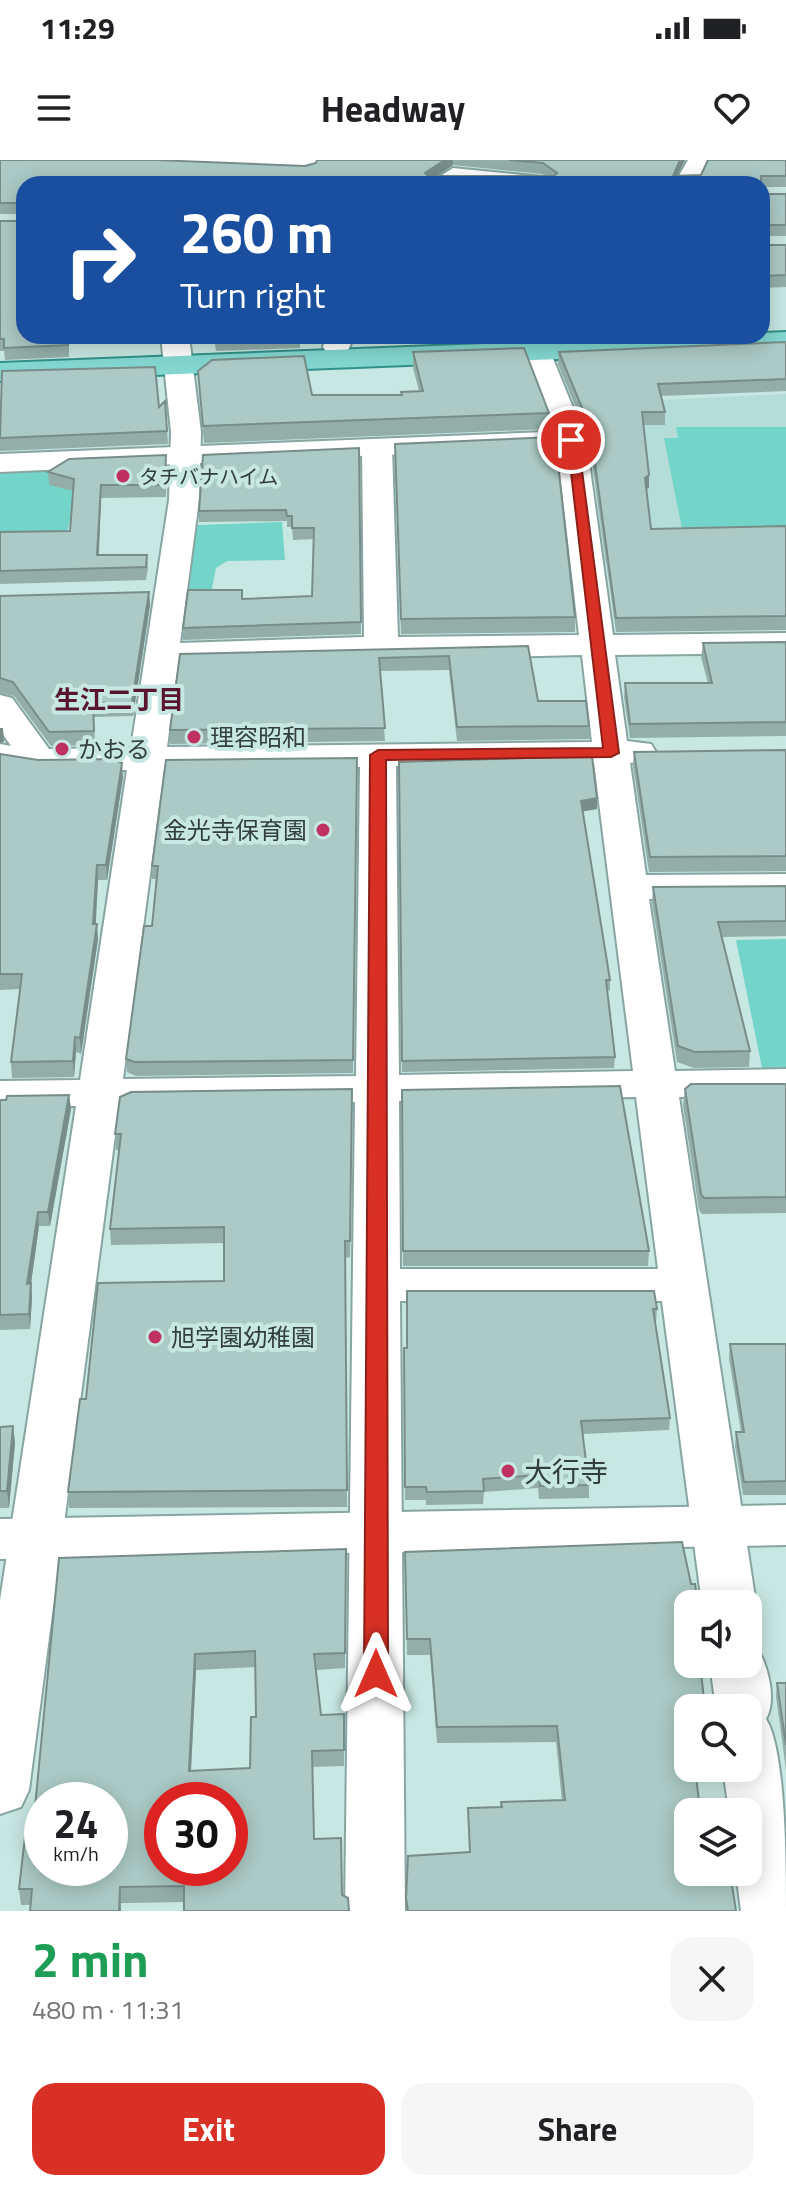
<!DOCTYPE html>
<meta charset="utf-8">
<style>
body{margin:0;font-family:"Titillium Web","Noto Sans JP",sans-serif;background:#f6f6f6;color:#202124;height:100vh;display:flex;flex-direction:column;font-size:30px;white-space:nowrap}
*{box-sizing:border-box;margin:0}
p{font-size:26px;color:#757577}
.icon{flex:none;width:44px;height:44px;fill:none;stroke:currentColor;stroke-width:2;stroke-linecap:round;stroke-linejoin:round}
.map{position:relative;height:1751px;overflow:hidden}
.side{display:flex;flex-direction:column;background:#fff;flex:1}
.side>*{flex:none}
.hud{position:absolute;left:16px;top:16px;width:754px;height:168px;border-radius:24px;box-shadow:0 4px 20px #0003;background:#1a4fa0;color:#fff;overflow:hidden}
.fabs{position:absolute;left:674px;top:1430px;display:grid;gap:16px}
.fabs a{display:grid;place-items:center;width:88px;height:88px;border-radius:16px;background:#fff;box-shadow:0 4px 20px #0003;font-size:40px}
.speed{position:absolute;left:24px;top:1622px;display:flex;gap:16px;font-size:40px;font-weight:700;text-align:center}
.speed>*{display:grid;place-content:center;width:104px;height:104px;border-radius:50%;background:#fff;box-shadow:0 4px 20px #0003;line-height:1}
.speed small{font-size:20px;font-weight:400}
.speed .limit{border:12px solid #d22;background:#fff;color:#111}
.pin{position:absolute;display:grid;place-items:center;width:68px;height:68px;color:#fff;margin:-34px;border:4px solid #fff;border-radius:50%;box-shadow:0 2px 8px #0007}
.me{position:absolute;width:88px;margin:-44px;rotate:0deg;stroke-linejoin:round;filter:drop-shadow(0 0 6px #0008)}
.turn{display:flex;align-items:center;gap:28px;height:168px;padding:0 32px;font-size:36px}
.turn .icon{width:104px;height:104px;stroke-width:2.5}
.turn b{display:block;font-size:56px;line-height:68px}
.round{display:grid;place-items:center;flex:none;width:84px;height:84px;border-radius:24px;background:#f6f6f6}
.headline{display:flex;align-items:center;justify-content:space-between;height:136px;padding:0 32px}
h1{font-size:48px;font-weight:700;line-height:60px;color:#1e9e55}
.primary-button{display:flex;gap:16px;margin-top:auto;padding:16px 32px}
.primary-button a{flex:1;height:92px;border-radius:24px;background:#d93025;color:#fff;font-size:32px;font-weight:700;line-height:92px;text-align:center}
.primary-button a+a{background:#f6f6f6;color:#202124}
.status{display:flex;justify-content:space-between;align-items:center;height:56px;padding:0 40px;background:#fff;direction:ltr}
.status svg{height:22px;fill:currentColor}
header{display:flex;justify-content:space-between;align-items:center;height:104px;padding:0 32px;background:#fff;font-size:36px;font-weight:700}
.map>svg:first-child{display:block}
.built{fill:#b4ddd7}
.green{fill:#73d5c9}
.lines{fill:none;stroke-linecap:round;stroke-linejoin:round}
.minor-casing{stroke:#87a5a1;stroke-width:4}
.tertiary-casing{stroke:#87a5a1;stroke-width:4}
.primary-casing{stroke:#319188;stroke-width:4}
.minor{fill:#fff;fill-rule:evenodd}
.tertiary{fill:#fff;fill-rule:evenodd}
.primary{fill:#83d7d0;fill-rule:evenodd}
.wall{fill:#93aea9;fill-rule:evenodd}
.shaded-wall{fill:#788d8a}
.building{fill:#abcac5;stroke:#788d8a;stroke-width:2;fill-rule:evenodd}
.route{fill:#d93025;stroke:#8d1f18;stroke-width:2}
.poi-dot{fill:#be3161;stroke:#c7e7e2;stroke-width:3}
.labels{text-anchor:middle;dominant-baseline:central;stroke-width:8;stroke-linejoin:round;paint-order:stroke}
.far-poi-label{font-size:20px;fill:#333f3e;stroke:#c7e7e2;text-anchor:start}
.poi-label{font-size:24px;fill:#333f3e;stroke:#c7e7e2;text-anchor:start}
.neighbourhood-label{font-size:26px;font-weight:bold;fill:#58152b;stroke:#c7e7e2}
.near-poi-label{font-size:28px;fill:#333f3e;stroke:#c7e7e2;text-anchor:start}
</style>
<div class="status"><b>11:29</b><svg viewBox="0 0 49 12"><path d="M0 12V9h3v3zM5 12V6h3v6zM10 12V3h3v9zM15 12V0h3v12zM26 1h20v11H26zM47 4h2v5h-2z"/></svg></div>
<header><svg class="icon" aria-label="menu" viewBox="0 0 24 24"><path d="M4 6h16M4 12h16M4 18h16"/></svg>Headway<svg class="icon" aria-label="heart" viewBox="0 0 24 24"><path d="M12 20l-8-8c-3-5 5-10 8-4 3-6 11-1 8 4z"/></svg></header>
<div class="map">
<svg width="786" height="1751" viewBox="0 0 786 1751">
<rect width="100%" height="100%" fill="#c7e7e2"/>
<path class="built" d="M786 234V405L603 403 591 280 577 244Z"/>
<path class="green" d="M676 267H786V374H683L664 278H678Z
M79 307 66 381H0V314L8 310Z
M282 362 285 400 227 401 216 408 210 439H186L196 365Z
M786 779V907L762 908 736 780Z"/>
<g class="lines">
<defs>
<path id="minor" d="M129 0H319L313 12 305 14 141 7Z
M688 0H712L698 24H674Z
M453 8 542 17 554 24H428Z
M161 176H189L201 272 199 340 180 483 364 477 362 287 367 281H387L392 287 398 477 579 475 556 280 522 191 521 176H549L550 191 586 280 613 475 786 473V493L615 495 627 581 651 584 656 592 651 600 630 603 646 715 786 714V738L649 739 675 911 786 909V935L679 937 756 1444 748 1459V1444H702L662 1141H400L405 1751H345L355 942 119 945 29 1630 21 1647 0 1654V1440L76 946 0 947V921L80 920 127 610 39 611 0 606V584L11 586 0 570V535L12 538 49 589 131 588 169 340 171 272ZM582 495 592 582 167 587 178 504ZM594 603 633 911 399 915 396 606ZM360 607 356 916 123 919 164 609ZM636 937 658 1109H400L399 941Z
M326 176H354L347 193H327L323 187Z
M748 1486 758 1489C768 1508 777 1539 766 1559 786 1590 786 1708 786 1751H741L736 1712H748V1652H729L723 1608H748V1548H716L710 1504H748Z"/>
<path id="tertiary" d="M571 271 582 274 586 280 582 286 0 312V294Z
M786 1345V1385L0 1399V1359Z"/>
<path id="primary" d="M786 172V190L0 221V203Z"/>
</defs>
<use href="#minor" class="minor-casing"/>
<use href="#tertiary" class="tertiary-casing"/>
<use href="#primary" class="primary-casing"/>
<use href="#minor" class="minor"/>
<use href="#tertiary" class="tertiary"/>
<use href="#primary" class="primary"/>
</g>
<path class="wall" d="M0 0 305 6 316 3 317 0H685L677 15H701L786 0V27H762V24H24V54H0ZM453 5 542 14 546 16H436Z
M762 34H786V76H762Z
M0 61 69 176V197L5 200 4 191H0Z
M762 85H786V127L762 128Z
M214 176H300V188L216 191Z
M407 176H518V180L409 184Z
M786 182V231L661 236 665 252V265H643L649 315V328L646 329 651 369 786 366V470L616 472 589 280 558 204 559 192Z
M413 192 549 253V269L204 283 198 211 312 235H401L419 231 413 208Z
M165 241 168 284 0 291V249L159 247Z
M359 288 361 474 183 480V468L242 439 312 436 314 379 293 380 292 367H287V361L199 362V351Z
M395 297 575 457V472L401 474Z
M167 308 166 337 101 338 99 395H147L148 408 146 420 0 424V372L70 371 73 331 49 325 48 312Z
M149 432 150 445 133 556 94 557 95 585 51 586 14 536 0 533V436Z
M786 482V576L630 578 624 537 625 523H708L701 497 703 483Z
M528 486 538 541 589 566V579L457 581 449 510 380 511 385 581 170 584V570L180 494Z
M786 590V711L649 712 633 606 634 592Z
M0 594 123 617 107 720H98L95 764 98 779 81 894 76 892 74 917 12 918 11 902 20 829 0 830Z
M357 598 353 913 136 916 127 912 126 899 152 766 156 719H152V706Z
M399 602 597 649 582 651 610 820V830L607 831 615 897 614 908 402 912Z
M786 726V776L722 777 750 891 749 907 694 908 677 902 652 742 653 727Z
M786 924V1053L702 1054 699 1050 683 945 685 929Z
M352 929 350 1097 345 1098 347 1347 69 1348 68 1332 86 1239 224 1121V1083L111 1085 110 1069 119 990H116L115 974Z
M402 930 649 1091 648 1106H403Z
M69 935 71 949 50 1066H39L31 1123 32 1138 30 1169 0 1170V940Z
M657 1149 656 1162H655L670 1258 669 1270 583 1274 589 1325V1338L539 1339 538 1328 484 1332 483 1344 426 1345V1340H405L404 1188Z
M730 1184H786V1335H743L735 1286 736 1272H741L729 1198Z
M13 1266 15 1283 9 1348H0V1267Z
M346 1389 345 1508 316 1510 321 1555 344 1554V1606L312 1607 184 1742 21 1745 19 1729 33 1668 59 1398ZM255 1507 256 1557 250 1608 191 1611 196 1510Z
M405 1392 688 1504H703V1505H700L704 1539 703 1548H688L699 1641 736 1751H406L408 1696 469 1692 468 1648 500 1647 501 1642 562 1641 556 1582 437 1583 430 1495H407Z
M777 1523H786V1610L776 1536Z"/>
<path class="shaded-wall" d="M445 0H453V5L425 24V13Z
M680 0H685L673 24V16Z
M649 315V328L644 330 645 318Z
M101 325V338L98 408 97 395Z
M149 432 150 445 133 556 132 542Z
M0 568H3L4 582 0 583Z
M122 603 123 617 107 720 106 705Z
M597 638V649L580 652 581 641Z
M97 705 98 720 95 779 93 764Z
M97 764 98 779 81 894 80 878Z
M75 877 76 892 74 917 73 901Z
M69 935 71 949 50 1066 48 1052Z
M38 1052 39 1066 29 1138 27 1124Z
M31 1123 32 1138 30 1169 29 1154Z
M13 1266 15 1283 9 1348 7 1331Z
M195 1494 196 1510 190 1627 189 1611Z
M120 1727 121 1751H119Z"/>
<path class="building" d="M0 0H155L305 6 316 3 317 0H445L425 13 428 16H554L557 13 543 3 509 0H680L673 16 701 15 708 0H786V16H761V24H24V43H0Z
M762 34H786V65H762Z
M0 61H24V176H68V185L4 188V179H0Z
M762 85H786V115L762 116Z
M215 176H300L216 180Z
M786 182V219L658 224 665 252H642L649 315 645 318 651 369 786 366V456L616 458 590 267 559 192Z
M524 188 549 253 203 266 198 211 212 200 304 196 312 235H402L401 232 423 231 413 192Z
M155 207 159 247 165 241 167 271 0 278 2 211Z
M555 277 575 457 401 459 395 284Z
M359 288 361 462 183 468 188 430H242V439L312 436 314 368H292V356H287L286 350 199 351 203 295Z
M166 295 165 325H101L97 395H147L146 407 0 411V372L70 371 74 319 48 312 69 299Z
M149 432 132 542 93 543 94 571 49 572 13 522 0 518V436Z
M786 482V562L630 564 625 523H712L703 483Z
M528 486 538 541H586L589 566 457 567 449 496 379 498 385 568 170 570 180 494Z
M786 590V696L650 697 634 592Z
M0 594 38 600 110 599 122 603 106 705H97L93 764H97L80 878 75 877 73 901 11 902 22 814H0Z
M592 596 597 638 581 641 610 820H606L615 897 402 901 399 602Z
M357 598 353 900 135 902 126 899 144 766H152L158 706H152L166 600Z
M786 726V761L718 762 750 891 695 892 678 886 653 727Z
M691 924H786V1037L704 1038 701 1034 685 929Z
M620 926 649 1091H403L402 930Z
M352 929 350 1081H345L347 1330 68 1332 80 1239H86L98 1123 224 1121V1067L110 1069 121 974H115L120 937 131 932Z
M69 935 48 1052H38L27 1124 31 1123 29 1154 0 1155V940H6L7 936Z
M407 1131H654L657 1149H653L670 1258 581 1261 589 1325 540 1326 539 1315 483 1319 484 1331 427 1332 426 1327H405L404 1188H407Z
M730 1184H786V1321L744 1322 736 1272H744Z
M13 1266 7 1331H0V1267Z
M682 1382 691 1424H695L698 1444H688V1504H700L704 1539H685L688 1560V1608H695L699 1641H718L720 1652H688V1712H730L736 1751H408L406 1738 408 1696 470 1692 468 1648 502 1647 501 1642 565 1640 557 1566 437 1567 430 1479H407L405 1392Z
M346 1389 345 1493 314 1494 321 1555 344 1554V1590L312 1591 314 1679 341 1678 342 1735 348 1738 349 1751H184V1726L120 1727 119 1751H30L32 1729H19L26 1668H33L59 1398ZM255 1491 256 1557H251L250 1608 189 1611 195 1494ZM42 1640H110V1708H42ZM162 1640H230V1708H162Z
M777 1523H786V1585Z"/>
<path class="route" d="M567 278 578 280 619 593 611 597 386 600 388 1514 385 1520H368L364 1514 370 595 378 590 603 588Z"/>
<g class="poi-dot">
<circle cx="123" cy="316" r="8"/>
<circle cx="194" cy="577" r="8"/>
<circle cx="62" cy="589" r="8"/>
<circle cx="323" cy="670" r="8"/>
<circle cx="155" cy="1177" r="8"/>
<circle cx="508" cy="1311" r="8"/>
</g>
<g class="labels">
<g class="far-poi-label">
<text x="139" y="316">タチバナハイム</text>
</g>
<g class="poi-label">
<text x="210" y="577">理容昭和</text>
<text x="78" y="589">かおる</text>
<text x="307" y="670" text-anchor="end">金光寺保育園</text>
<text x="171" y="1177">旭学園幼稚園</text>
</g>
<g class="neighbourhood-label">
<text x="119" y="539">生江二丁目</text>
</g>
<g class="near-poi-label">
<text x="524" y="1311">大行寺</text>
</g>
</g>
</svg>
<div class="fabs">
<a><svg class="icon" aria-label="sound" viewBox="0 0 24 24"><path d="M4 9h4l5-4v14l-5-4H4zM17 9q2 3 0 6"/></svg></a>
<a><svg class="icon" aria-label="search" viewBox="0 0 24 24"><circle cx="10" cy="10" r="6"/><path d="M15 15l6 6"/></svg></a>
<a><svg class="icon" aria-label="layers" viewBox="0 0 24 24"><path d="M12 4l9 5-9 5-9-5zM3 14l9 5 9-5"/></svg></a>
</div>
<div class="speed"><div>24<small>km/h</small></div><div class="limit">30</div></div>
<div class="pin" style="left:571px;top:280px;background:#d93025"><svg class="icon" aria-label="arrive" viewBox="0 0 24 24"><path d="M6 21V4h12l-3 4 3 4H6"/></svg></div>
<svg class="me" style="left:376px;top:1514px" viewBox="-20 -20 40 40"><path d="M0-17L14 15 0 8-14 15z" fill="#d93025" stroke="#fff" stroke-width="4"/></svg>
<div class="hud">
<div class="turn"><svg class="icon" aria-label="right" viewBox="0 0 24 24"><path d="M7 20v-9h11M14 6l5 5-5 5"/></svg><div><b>260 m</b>Turn right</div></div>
</div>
</div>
<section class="side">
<div class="headline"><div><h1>2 min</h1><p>480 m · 11:31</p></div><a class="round"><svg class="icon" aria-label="close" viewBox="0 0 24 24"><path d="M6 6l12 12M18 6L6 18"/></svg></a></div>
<div class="primary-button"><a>Exit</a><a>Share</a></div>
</section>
